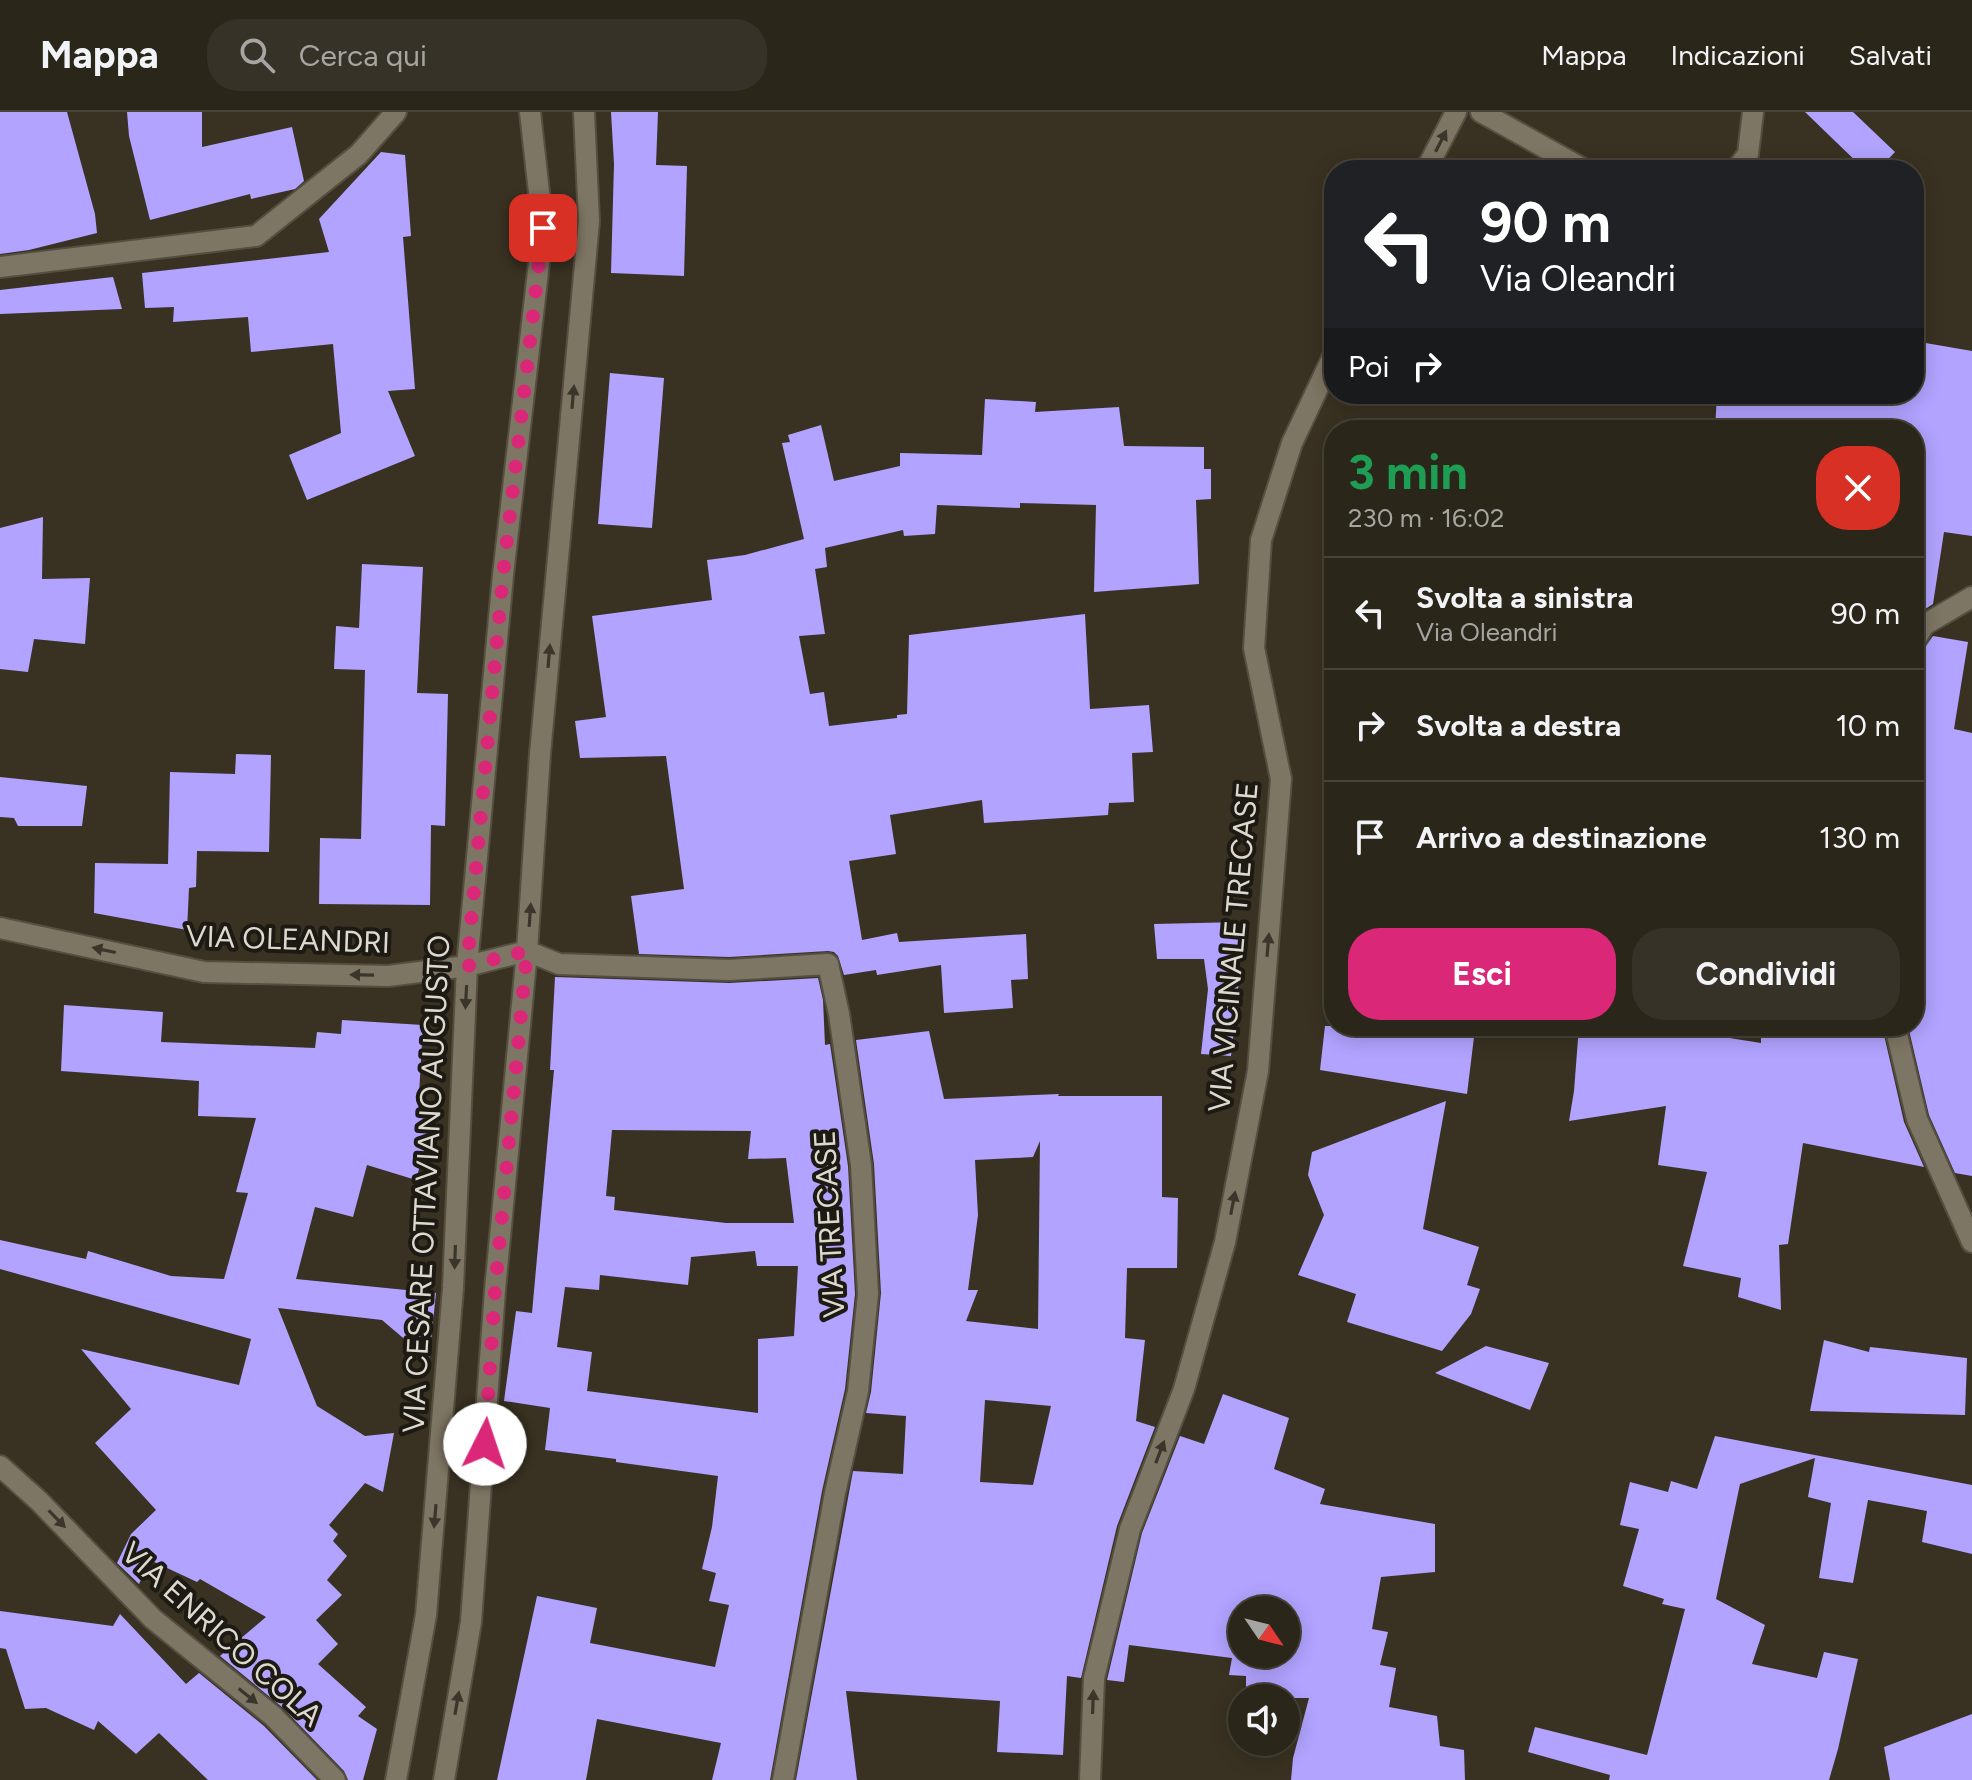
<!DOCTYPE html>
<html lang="it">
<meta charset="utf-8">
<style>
body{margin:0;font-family:Figtree,sans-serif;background:#373227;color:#f1f3f6;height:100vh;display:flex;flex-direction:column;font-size:30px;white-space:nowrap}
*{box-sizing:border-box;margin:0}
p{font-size:26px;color:#a6a5a2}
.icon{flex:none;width:44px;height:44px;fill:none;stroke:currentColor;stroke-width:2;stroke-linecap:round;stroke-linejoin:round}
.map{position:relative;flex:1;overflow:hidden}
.sheet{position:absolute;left:1324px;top:308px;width:600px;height:616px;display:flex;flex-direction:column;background:#2b261a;border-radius:32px;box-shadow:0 4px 20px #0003,0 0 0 2px #474339}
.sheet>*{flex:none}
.top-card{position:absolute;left:1324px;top:48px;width:600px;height:244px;border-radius:32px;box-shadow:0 4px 20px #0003,0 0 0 2px #474339;background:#202124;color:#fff;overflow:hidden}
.needle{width:52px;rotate:125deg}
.tools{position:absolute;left:1228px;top:1484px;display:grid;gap:16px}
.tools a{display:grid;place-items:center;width:72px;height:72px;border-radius:50%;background:#2b261a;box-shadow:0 4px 20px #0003,0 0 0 2px #474339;font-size:40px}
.pin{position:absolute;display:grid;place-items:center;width:68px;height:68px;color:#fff;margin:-34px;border-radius:16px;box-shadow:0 4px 12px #0006}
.me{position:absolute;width:88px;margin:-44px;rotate:4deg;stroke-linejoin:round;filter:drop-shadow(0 0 6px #0008)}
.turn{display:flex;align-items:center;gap:28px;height:168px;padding:0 24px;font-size:36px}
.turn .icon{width:104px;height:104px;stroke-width:2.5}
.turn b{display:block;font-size:56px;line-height:68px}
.then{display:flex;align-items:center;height:76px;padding:0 24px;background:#0003;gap:16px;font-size:30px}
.round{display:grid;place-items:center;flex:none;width:84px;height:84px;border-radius:32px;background:#373227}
.head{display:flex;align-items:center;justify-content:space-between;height:136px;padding:0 24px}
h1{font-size:48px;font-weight:700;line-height:60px;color:#1e9e55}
.cta{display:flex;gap:16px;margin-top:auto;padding:16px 24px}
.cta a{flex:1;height:92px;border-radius:32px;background:#db2777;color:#fff;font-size:32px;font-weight:700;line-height:92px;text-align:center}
.cta a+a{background:#373227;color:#f1f3f6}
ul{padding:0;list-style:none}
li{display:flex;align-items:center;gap:24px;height:112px;padding:0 24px;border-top:2px solid #474339}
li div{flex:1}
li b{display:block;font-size:30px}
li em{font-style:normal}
header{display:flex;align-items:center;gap:48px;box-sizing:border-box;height:112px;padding:0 40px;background:#2b261a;border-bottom:2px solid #474339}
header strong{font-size:38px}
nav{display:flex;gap:44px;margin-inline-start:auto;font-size:28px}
.search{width:560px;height:72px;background:#373227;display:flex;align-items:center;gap:20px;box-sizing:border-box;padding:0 28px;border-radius:32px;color:#a6a5a2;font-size:30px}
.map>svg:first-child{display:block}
.building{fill:#b1a3ff;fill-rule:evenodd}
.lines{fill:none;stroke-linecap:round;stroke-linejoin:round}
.street-casing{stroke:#554f41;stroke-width:24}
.street{stroke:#7e7664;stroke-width:20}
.oneway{fill:#3a362b}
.route{stroke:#db2777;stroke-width:14;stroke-dasharray:0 25.2}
.labels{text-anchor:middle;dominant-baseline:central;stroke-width:8;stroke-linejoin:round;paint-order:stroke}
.street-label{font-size:30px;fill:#ded9cf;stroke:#1d1a13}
</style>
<header>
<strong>Mappa</strong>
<div class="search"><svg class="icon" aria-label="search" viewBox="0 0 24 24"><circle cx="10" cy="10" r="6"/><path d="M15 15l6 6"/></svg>Cerca qui</div>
<nav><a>Mappa</a><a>Indicazioni</a><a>Salvati</a></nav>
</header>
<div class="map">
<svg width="1972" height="1668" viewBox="0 0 1972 1668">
<rect width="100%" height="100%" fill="#393222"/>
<path class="building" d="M0 0H67L95 102 97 121 29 138 0 142Z
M127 0H202V35L292 15 304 69 295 77 251 87 250 82 150 108 129 24Z
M611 0H658L656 53 687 54 684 164 611 161 614 52Z
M1805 0H1853L1895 40 1878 58H1865Z
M381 40 405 43 411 124 403 125 415 277 388 279 415 344 307 388 289 343 341 321 333 232 251 240 248 205 173 210 174 195 145 196 142 161 329 140 319 107Z
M113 165 122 197 0 202V178Z
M1914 229 1972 239V424L1944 420 1933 492 1916 503H1914V318H1715L1717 282H1914Z
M610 261 664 266 652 416 598 412Z
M985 287 1036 290 1035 300 1119 295 1124 334 1204 335V357H1211V387L1196 388 1199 472 1094 480 1096 393 1020 391V396L937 393 935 422 904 424 903 418 825 436 827 455 815 457 825 522 799 524 810 582 824 580 829 614 897 606V603L907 602 909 523 1085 502 1090 597 1149 593 1153 640 1132 641 1134 690 1109 691 1108 703 984 711 982 688 890 703 896 742 849 749 862 828 897 821 899 830 1026 822 1028 867 1011 868 1013 896 944 901 941 853 877 863 876 858 844 863 838 844 834 840 828 839 729 845 639 842 631 784 684 777 666 644 580 646 575 609 606 605 592 504 712 488 707 448 745 443 804 427 782 331 790 330 788 323 821 313 834 369 900 354V341L982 343Z
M43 405 42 467 90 466 85 532 34 527 28 560 0 557V416Z
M362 452 423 455 417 581 448 582 445 714 431 713 430 793 319 792 320 726 361 727 365 558 334 557 336 514 359 516Z
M1933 524 1968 530 1954 617 1972 621V1064L1955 1061 1929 1003 1908 914H1914V581L1920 542Z
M236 642 271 643 269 740 197 739 196 775 189 776 187 818 94 801 95 751 168 752 170 660 235 662Z
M0 665 87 674 82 714H18L14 706 0 705Z
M1240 810 1238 883 1231 944 1201 942 1208 877 1204 847H1157L1154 812Z
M555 865 729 871 818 866 823 888 825 933 830 932 848 1054 855 1182 845 1277 822 1379 770 1668H712L721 1631 597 1607 586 1668H497L537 1484 597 1496 590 1531 715 1555 729 1493 709 1489 716 1461 702 1457 712 1415 718 1364 616 1350V1347L545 1338 550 1296 504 1289 516 1199 532 1201 554 958H550ZM612 1018 751 1019 748 1047 786 1046 794 1111H726L614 1098 615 1085 606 1084ZM755 1139 757 1154H798L794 1224 758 1227V1301L587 1279 592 1240 557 1235 565 1175 599 1178 600 1163 688 1173 691 1145Z
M64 893 163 900 161 930 315 936 317 920 341 922 342 908 423 913 418 1000 434 1004 416 1068 367 1053 353 1105 315 1095 296 1167 436 1181 429 1248 382 1208 278 1196 317 1294 365 1324 394 1321 383 1380 365 1371 329 1413 338 1422 333 1429 347 1444 327 1468 342 1483 316 1508 338 1532 318 1552 366 1595 358 1604 377 1617 363 1668H348L344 1659 282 1595 220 1544 266 1505 200 1467 197 1470 150 1448 139 1472 117 1451 131 1422 156 1398 95 1331 131 1297 81 1237 239 1273 251 1227 0 1157V1128L86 1147 88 1139 171 1164 224 1167 248 1081 236 1080 256 1006 198 1004 199 969 61 959Z
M1325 914H1456L1475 917 1467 982 1320 958Z
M1579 914H1704V922L1761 931V914H1882L1904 1010 1924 1055 1803 1031 1788 1132 1779 1133 1781 1198 1738 1185 1741 1166 1683 1154 1707 1060 1658 1053 1666 994 1569 1009 1574 979Z
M929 919 944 987 1059 982 1058 984H1162V1085L1178 1086 1177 1156H1127L1125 1226 1145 1228 1136 1309 1155 1315 1117 1414 1081 1566 1067 1564 1063 1643 997 1640 1000 1589 846 1579 857 1668H796L853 1359 903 1362 906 1304 866 1301 871 1280 881 1181 874 1052 856 928ZM1040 1029 1038 1217 966 1209 978 1178H968L978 1103 975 1048 1033 1045ZM985 1288 1051 1294 1033 1373 980 1370Z
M1446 989 1423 1117 1479 1135 1467 1173 1480 1177 1471 1202 1442 1239 1347 1210 1356 1182 1298 1163 1324 1103 1308 1063 1312 1040Z
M1824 1228 1869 1240 1870 1235 1967 1246 1965 1303 1810 1299Z
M1486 1234 1549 1251 1530 1298 1435 1261Z
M1223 1282 1289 1306 1274 1357 1325 1377 1320 1392 1435 1412V1460L1381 1465 1372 1517 1388 1520 1380 1553 1396 1556 1389 1595 1437 1604 1440 1634 1464 1638 1465 1668H1291L1293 1646 1309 1586H1246V1564L1229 1563 1232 1546 1129 1533 1124 1570 1107 1568 1142 1421 1180 1324 1204 1332ZM1242 1498H1286V1542H1242Z
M1715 1324 1972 1373V1442L1922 1430 1927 1399 1868 1388 1853 1471 1819 1466 1831 1391 1808 1385 1815 1346 1740 1372 1716 1487 1765 1513 1752 1552 1817 1566 1824 1540 1858 1547 1838 1637 1829 1668H1609L1610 1663 1528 1640 1535 1615 1647 1643 1685 1497 1662 1492 1664 1487 1623 1474 1639 1417 1620 1413 1630 1370 1668 1380 1671 1369 1697 1377Z
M0 1499 113 1514 120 1502 186 1572 199 1561 264 1614 317 1668H208L159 1621 136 1642 98 1609 94 1618 46 1596 25 1597 6 1537 0 1536Z
M1972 1602V1668H1890L1884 1635Z"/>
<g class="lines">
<defs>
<path id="street" d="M1481 0 1585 58
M1426 58 1456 0
M1736 58 1748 42 1753 0
M0 155 256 124 359 42 396 0
M1914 531 1924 513 1972 485
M0 816 204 860 388 864 467 854 527 839 559 852 729 858 828 852 839 902 861 1053 868 1182 858 1279 835 1381 783 1668
M1895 914 1917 1007 1972 1130
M0 1354 39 1389 153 1507 273 1604 335 1668
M396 1668 426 1503 453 1176 467 854 503 463 543 116 530 0
M444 1668 471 1510 495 1178 527 839 540 642 589 109 584 0
M1090 1668 1094 1566 1130 1417 1184 1277 1225 1130 1258 959 1281 667 1254 536 1261 428 1292 331 1334 242"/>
</defs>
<use href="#street" class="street-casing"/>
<use href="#street" class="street"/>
</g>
<defs><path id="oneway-solid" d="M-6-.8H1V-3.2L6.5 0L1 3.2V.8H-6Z" transform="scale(2)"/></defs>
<g class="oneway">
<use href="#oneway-solid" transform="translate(1441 29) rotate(-63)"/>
<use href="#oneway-solid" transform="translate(573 285) rotate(-85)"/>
<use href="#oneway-solid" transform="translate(549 544) rotate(-85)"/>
<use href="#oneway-solid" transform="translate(530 803) rotate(-86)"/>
<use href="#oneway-solid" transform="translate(1268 833) rotate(-85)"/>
<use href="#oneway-solid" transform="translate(104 838) rotate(-168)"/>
<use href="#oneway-solid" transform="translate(362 863) rotate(-179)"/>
<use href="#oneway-solid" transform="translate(466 885) rotate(93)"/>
<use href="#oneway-solid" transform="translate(1233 1091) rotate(-79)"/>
<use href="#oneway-solid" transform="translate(455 1145) rotate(92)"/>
<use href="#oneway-solid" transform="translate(1160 1340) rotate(-69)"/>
<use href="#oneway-solid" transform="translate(435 1404) rotate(95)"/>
<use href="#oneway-solid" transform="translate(57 1407) rotate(46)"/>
<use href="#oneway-solid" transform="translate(248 1584) rotate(39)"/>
<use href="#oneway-solid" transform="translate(1093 1590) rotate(-88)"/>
<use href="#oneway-solid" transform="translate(457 1591) rotate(-80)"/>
</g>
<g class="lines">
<path class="route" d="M485 1332 495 1178 527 839 467 854 503 463 543 116"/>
</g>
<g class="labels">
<g class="street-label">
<text transform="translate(288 827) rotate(2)">VIA OLEANDRI</text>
<text transform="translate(1233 835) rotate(-85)">VIA VICINALE TRECASE</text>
<text transform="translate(426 1072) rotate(-87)">VIA CESARE OTTAVIANO AUGUSTO</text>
<text transform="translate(829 1112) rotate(-93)">VIA TRECASE</text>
<text transform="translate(222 1522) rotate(42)">VIA ENRICO COLA</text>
</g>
</g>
</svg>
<div class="tools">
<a><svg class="needle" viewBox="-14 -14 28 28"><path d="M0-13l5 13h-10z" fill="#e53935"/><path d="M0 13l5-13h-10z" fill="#a6a5a2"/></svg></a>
<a><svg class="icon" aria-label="sound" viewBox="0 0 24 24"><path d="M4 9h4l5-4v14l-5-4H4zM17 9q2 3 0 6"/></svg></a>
</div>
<div class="pin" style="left:543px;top:116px;background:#d93025"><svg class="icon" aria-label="arrive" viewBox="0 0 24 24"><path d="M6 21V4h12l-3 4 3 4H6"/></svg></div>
<svg class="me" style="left:485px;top:1332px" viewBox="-20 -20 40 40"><circle r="19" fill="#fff"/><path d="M0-13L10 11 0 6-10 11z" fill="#db2777"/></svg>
<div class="top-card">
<div class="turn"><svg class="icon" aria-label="left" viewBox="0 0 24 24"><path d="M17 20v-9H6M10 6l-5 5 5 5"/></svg><div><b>90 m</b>Via Oleandri</div></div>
<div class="then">Poi<svg class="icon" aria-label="right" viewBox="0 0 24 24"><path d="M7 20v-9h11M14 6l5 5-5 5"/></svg></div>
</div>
<section class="sheet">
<div class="head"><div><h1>3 min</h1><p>230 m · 16:02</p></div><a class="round" style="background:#d93025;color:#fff"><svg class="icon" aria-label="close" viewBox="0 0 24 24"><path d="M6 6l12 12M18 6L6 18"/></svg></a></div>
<ul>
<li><svg class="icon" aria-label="left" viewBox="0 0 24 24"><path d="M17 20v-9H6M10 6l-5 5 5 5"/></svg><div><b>Svolta a sinistra</b><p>Via Oleandri</p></div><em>90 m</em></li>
<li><svg class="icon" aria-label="right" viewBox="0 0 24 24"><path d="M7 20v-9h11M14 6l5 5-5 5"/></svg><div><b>Svolta a destra</b></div><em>10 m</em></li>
<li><svg class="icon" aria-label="arrive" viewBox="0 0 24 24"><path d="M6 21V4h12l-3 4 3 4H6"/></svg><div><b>Arrivo a destinazione</b></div><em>130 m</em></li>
</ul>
<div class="cta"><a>Esci</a><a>Condividi</a></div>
</section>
</div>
